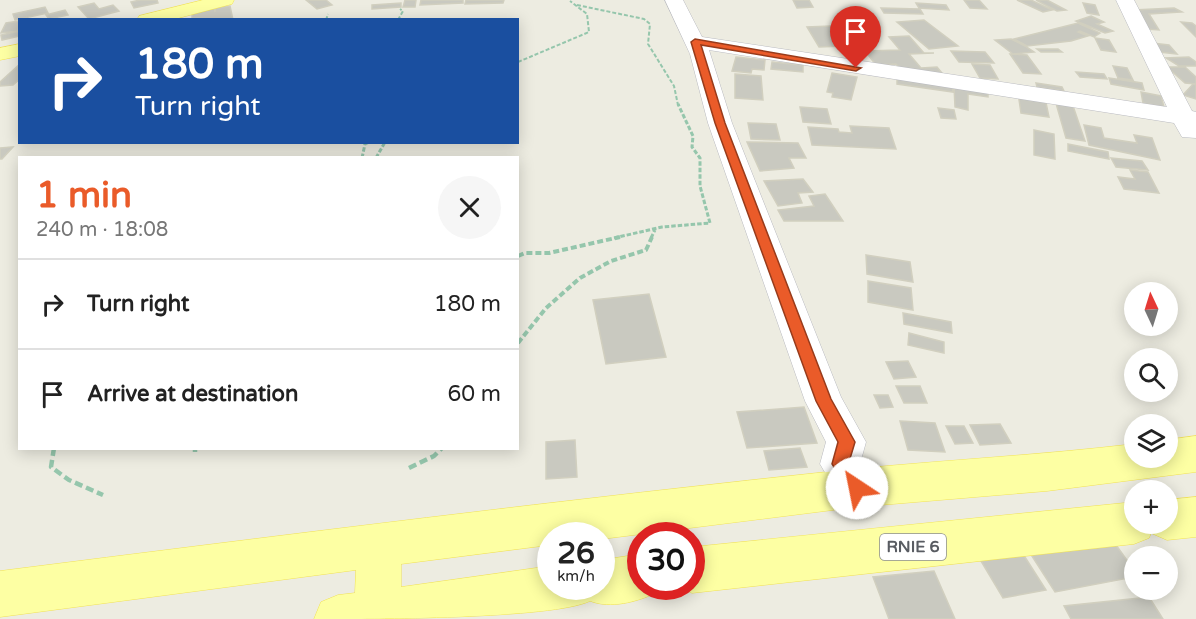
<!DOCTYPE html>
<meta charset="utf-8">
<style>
body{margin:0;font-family:"Varela Round",sans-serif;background:#f6f6f6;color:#222;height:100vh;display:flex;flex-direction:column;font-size:22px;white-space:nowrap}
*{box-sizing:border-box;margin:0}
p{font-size:20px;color:#767676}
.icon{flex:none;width:33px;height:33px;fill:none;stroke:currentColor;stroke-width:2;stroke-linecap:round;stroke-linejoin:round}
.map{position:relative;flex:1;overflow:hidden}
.drawer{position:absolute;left:18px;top:156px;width:501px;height:294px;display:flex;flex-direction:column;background:#fff;border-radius:0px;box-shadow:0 3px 15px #0003}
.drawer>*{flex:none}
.guide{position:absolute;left:18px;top:18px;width:501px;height:126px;border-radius:0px;box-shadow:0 3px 15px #0003;background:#1a4fa0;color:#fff;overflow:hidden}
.needle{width:39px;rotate:356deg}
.controls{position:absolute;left:1124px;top:282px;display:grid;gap:12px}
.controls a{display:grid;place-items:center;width:54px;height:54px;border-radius:50%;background:#fff;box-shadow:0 3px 15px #0003;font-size:30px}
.speed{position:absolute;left:537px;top:522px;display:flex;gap:12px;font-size:30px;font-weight:700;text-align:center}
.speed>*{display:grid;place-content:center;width:78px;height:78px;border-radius:50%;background:#fff;box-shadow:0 3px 15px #0003;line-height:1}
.speed small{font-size:15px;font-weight:400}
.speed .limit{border:9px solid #d22;background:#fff;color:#111}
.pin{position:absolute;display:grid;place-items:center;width:51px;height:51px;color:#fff;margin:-62px -26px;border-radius:50% 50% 50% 0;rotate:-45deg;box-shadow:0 0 6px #0007}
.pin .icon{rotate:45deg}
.me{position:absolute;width:66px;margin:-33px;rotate:326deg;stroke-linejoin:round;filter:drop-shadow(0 0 4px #0008)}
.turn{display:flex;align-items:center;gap:21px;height:126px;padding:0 18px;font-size:27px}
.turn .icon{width:78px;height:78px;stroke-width:2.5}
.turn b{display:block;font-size:42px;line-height:51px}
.round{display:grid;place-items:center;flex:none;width:63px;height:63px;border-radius:32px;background:#f6f6f6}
.overview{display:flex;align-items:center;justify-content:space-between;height:102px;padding:0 18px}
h1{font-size:36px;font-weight:700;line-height:45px;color:#ea5b29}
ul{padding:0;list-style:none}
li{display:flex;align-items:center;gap:18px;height:90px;padding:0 18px;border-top:2px solid #e0e0e0}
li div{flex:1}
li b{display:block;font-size:22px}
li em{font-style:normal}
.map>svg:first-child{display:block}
.building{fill:#c9c9c0;stroke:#d1cfbf;stroke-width:1.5}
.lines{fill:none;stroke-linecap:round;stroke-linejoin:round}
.minor-casing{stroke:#b9bac0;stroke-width:1}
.major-casing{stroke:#f2e254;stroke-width:1}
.path-far3{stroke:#95c6ac;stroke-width:2;stroke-dasharray:4 2;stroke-linecap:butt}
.path-far2{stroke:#95c6ac;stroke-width:3;stroke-dasharray:4.5 2;stroke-linecap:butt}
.path-far1{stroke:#95c6ac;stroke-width:4;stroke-dasharray:6 3;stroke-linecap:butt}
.path{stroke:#95c6ac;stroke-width:4.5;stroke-dasharray:8 4;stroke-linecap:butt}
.minor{fill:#fff;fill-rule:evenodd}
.major{fill:#fdffa3;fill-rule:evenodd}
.route{fill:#ea5b29;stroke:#983b1b;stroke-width:1.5}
.labels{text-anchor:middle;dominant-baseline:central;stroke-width:4.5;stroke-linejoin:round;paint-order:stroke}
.shield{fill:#fff;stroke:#8b8d91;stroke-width:1.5}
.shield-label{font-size:16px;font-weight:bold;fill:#595c62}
</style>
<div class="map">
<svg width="1196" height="619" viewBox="0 0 1196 619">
<rect width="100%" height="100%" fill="#edece1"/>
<path class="building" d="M140 0H157L158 3 134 8 131 2Z
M306 0H326L332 5 317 9Z
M405 0H416L415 7H403Z
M421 0H463V3L420 5Z
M466 0H504L503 3 465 4Z
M793 0H809L813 7 797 8Z
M964 0H979L987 9 970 8Z
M1017 0H1031L1052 10 1043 12Z
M1036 0H1047L1066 10 1057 11Z
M94 3 99 9 113 5 119 11 89 19 78 7Z
M401 3V7L372 9V5Z
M916 3 946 5 949 10 919 8Z
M1083 3 1095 5 1099 15 1087 13Z
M230 6 233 20 192 18V11L214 7 215 12V8Z
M45 7 48 13 15 20 13 14Z
M881 8 920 9 923 14 884 13Z
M1174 8 1182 12 1149 14 1159 30 1146 29 1134 10Z
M65 10 68 15 49 19 46 15Z
M1091 16 1104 22 1097 24 1113 31 1105 33 1076 21Z
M924 20 958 46 929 49 897 22Z
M20 21 18 31 1 33 6 23Z
M1181 22 1192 23 1196 26V37Z
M1078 23 1100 33 1094 37 1080 31 1078 32 1088 36 1071 41 1027 46 1014 39Z
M831 26 844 46 819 47 807 27Z
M20 31V36L2 40 1 35Z
M909 36 924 53H934L909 54 921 68 937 67 942 73 905 74 896 64 876 65 865 51 900 50 889 37Z
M1095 38 1109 40 1116 52 1101 50Z
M1011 39 1025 46 1034 52 1013 54 995 40Z
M1152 43 1169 45 1177 54 1159 52Z
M1037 49H1058L1062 52H1041Z
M951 51 985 52 994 63 959 62Z
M1010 54 1027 55 1041 74 1023 73Z
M736 57 765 60 764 70 752 69 751 73 732 71Z
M1189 57 1196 62V66H1179L1166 58Z
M772 62 803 65V72L771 69Z
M20 64V79L13 85 0 86V82Z
M972 64 990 65 998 79 980 78Z
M1113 66 1127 68 1133 80 1118 78Z
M1167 67H1185L1196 77V84L1185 83Z
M1076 72 1104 74 1107 79 1080 77Z
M832 73 857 77 851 100 832 97 833 93 827 92Z
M735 74 761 76 763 100 735 98Z
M897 78 952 85 953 92 897 84Z
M1109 78 1142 83 1144 90 1111 84Z
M1036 83 1062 87 1064 91 1037 87Z
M1193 84 1196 85V99L1183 95Z
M954 86 988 91V97L968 94V110L955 107Z
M1141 92 1161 96 1164 107 1143 103Z
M1018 93 1045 98 1049 117 1021 113Z
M1055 100 1072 103 1085 141 1066 138Z
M800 107 827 109 831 124 803 122Z
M938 108 954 110 956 119 941 118Z
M748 123 776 124 780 140 751 139Z
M1084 125 1101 128 1104 138 1137 143 1134 135 1152 138 1160 160 1089 145Z
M850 126 889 128 896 149 812 145 808 127 838 129 839 132 852 133Z
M1034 130 1054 134 1055 159 1034 155Z
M747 142 798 143 806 158H789L794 168 760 171Z
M1068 144 1108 152 1109 159 1068 151Z
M13 147 2 159H0V148Z
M1111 158 1142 161 1148 170 1116 167Z
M1130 170 1148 172 1159 193 1124 189 1118 177 1135 179Z
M803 179 813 192 798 193 802 203 778 206 764 181Z
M825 194 843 221H784L778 210 814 206 809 196Z
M866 255 910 262 913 282 867 274Z
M868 281 911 288 913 310 868 302Z
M649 294 666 357 606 364 593 300Z
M903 313 951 322 952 333 904 324Z
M909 333 944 342V353L908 345Z
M908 361 916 377 894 379 886 362Z
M896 386H920L927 403H904Z
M874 395H888L893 407 880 408Z
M804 407 817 443 747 448 737 412Z
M900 421 935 423 945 452 908 450Z
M1000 424 1011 443 980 445 970 425Z
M946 426H964L973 443 955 444Z
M575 440 577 477 546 479V442Z
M800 448 807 467 769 470 764 451Z
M1111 538 1134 570V577L1055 592 1030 553Z
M1023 554 1046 590 1003 598 981 561Z
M934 571 955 619H889L873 577Z
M1149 597 1163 619H1071L1064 606Z"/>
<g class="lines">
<defs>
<path id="minor" d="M665 0H683L702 37 1167 107 1116 0H1134L1192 111 1196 112V138L1182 137 1174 123 709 50 732 123 841 397 866 442 861 460 878 488 872 501 857 507 842 501 820 464 826 442 805 401 708 123 690 54Z"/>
<path id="major" d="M203 0H234L232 4 171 20H137L139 16Z
M20 44V56L0 60V48Z
M1196 436V472L1047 491 857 507 602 539V536H550V545L401 564V587L550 566V586H602V560L640 554V586H659L656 593C636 602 611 609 590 601 553 619 368 619 314 619L321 602 338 595 355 593 356 570 0 617V571C284 535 569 499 854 469 947 460 1041 455 1134 444V458H1167V440Z
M1196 497V537L1167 540 1151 533 1149 538 1134 544 692 593 677 586H692V547L1134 502V524H1167V500Z"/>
</defs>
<use href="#minor" class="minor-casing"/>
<use href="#major" class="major-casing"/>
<path class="path-far3" d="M577 5 644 19 650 24 648 44 674 86 678 105
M326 20 328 14
M398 20 403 11 400 9
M518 62 589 32 587 14 570 1"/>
<path class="path-far2" d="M362 158 365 144 369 142
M376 158 385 142
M614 238 662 227 710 223 700 186V158L692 147 693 136 678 104
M651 238 655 230"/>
<path class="path-far1" d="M518 256 525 253H549L620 237
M518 343 546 308 580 278 611 261 646 250 652 237"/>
<path class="path" d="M54 448 51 467 69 480 103 495
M195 448V452
M409 468 434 456 442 448"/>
<use href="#minor" class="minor"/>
<use href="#major" class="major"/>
</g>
<path class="route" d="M695 39 861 68 856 71 701 45 725 123 831 399 855 442 849 462 865 488 863 494 857 496 851 494 832 464 838 442 816 401 715 123 691 42Z"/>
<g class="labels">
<rect class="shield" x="880" y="534" width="66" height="26" rx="4.5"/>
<g class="shield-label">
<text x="913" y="547">RNIE 6</text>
</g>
</g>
</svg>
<div class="controls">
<a><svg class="needle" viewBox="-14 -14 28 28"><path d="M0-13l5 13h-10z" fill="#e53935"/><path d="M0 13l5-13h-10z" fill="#767676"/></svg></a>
<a><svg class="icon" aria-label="search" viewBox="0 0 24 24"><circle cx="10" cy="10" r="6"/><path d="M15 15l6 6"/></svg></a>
<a><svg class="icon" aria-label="layers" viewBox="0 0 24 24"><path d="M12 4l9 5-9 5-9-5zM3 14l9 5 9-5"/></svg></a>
<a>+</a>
<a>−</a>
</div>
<div class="speed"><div>26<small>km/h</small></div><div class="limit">30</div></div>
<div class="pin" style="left:856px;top:68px;background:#d93025"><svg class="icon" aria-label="arrive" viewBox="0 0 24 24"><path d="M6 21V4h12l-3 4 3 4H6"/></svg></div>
<svg class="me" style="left:857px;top:488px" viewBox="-20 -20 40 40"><circle r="19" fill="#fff"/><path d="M0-13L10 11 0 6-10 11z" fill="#ea5b29"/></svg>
<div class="guide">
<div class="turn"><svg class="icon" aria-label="right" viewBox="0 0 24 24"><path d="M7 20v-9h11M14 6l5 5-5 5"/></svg><div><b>180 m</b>Turn right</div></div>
</div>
<section class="drawer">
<div class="overview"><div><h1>1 min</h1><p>240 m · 18:08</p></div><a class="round"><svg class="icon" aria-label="close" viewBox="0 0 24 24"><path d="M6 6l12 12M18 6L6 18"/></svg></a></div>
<ul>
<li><svg class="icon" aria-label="right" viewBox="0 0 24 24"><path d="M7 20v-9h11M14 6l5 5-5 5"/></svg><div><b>Turn right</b></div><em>180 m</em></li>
<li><svg class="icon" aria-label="arrive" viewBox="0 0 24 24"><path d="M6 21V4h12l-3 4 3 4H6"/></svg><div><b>Arrive at destination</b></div><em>60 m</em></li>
</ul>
</section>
</div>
